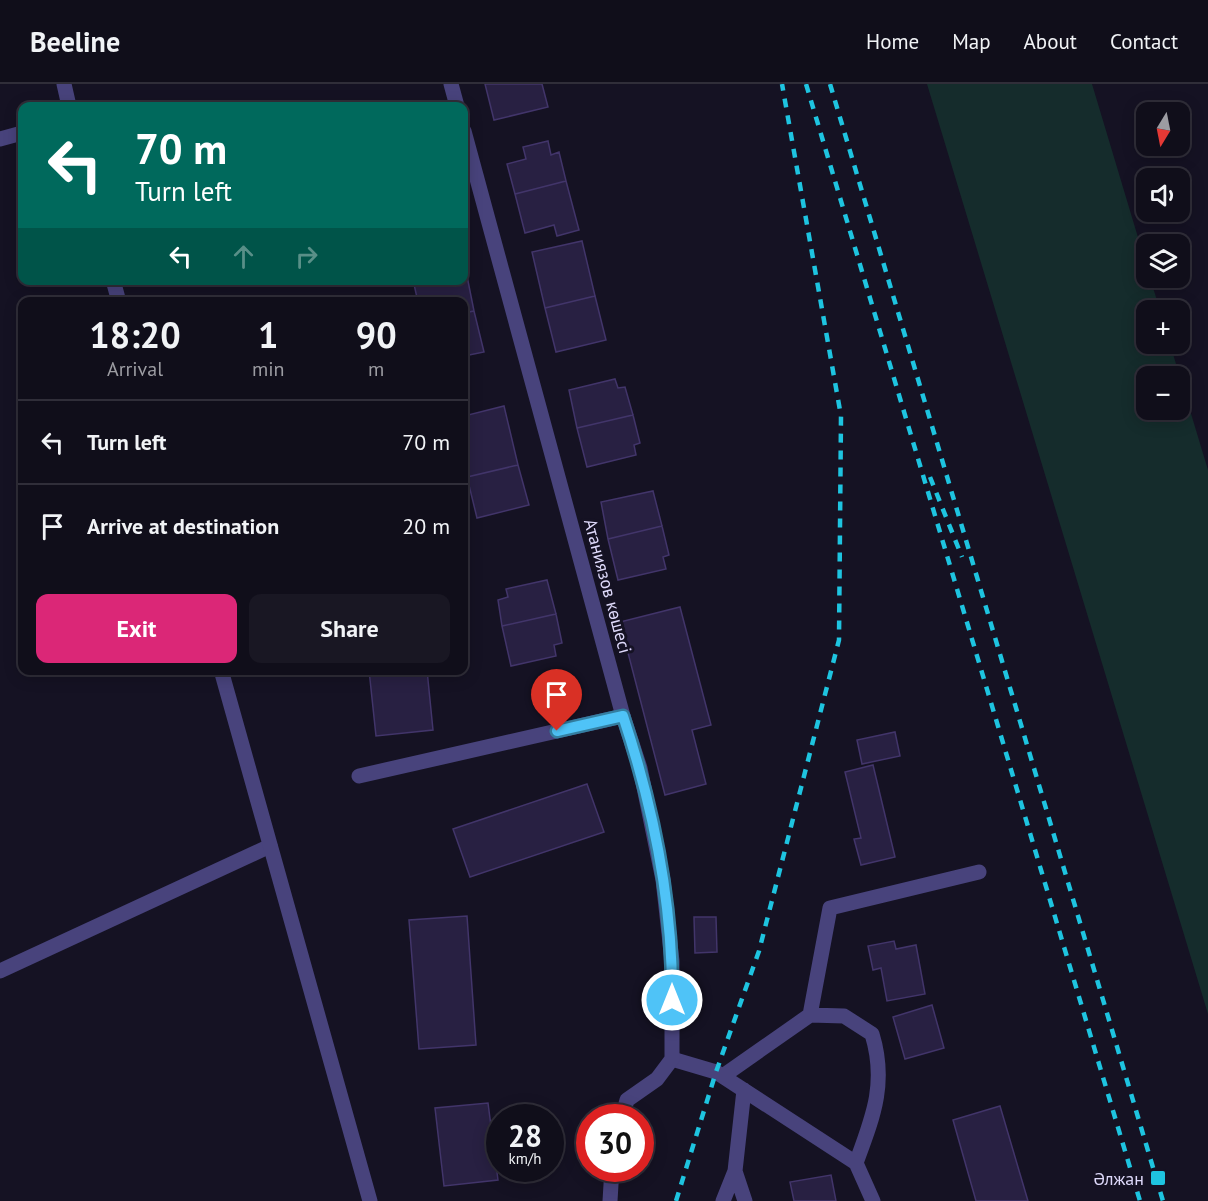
<!DOCTYPE html>
<meta charset="utf-8">
<style>
body{margin:0;font-family:"PT Sans",sans-serif;background:#191723;color:#f1f3f6;height:100vh;display:flex;flex-direction:column;font-size:22px;white-space:nowrap}
*{box-sizing:border-box;margin:0}
p{font-size:20px;color:#9c9ca2}
.icon{flex:none;width:33px;height:33px;fill:none;stroke:currentColor;stroke-width:2;stroke-linecap:round;stroke-linejoin:round}
.map{position:relative;flex:1;overflow:hidden}
.details{position:absolute;left:18px;top:213px;width:450px;height:378px;display:flex;flex-direction:column;background:#100e1a;border-radius:12px;box-shadow:0 3px 15px #0003,0 0 0 2px #302e39}
.details>*{flex:none}
.banner{position:absolute;left:18px;top:18px;width:450px;height:183px;border-radius:12px;box-shadow:0 3px 15px #0003,0 0 0 2px #302e39;background:#00695c;color:#fff;overflow:hidden}
.needle{width:39px;rotate:190deg}
.tools{position:absolute;left:1136px;top:18px;display:grid;gap:12px}
.tools a{display:grid;place-items:center;width:54px;height:54px;border-radius:12px;background:#100e1a;box-shadow:0 3px 15px #0003,0 0 0 2px #302e39;font-size:30px}
.speed{position:absolute;left:486px;top:1020px;display:flex;gap:12px;font-size:30px;font-weight:700;text-align:center}
.speed>*{display:grid;place-content:center;width:78px;height:78px;border-radius:50%;background:#100e1a;box-shadow:0 3px 15px #0003,0 0 0 2px #302e39;line-height:1}
.speed small{font-size:15px;font-weight:400}
.speed .limit{border:9px solid #d22;background:#fff;color:#111}
.pin{position:absolute;display:grid;place-items:center;width:51px;height:51px;color:#fff;margin:-62px -26px;border-radius:50% 50% 50% 0;rotate:-45deg;box-shadow:0 0 6px #0007}
.pin .icon{rotate:45deg}
.me{position:absolute;width:66px;margin:-33px;rotate:0deg;stroke-linejoin:round;filter:drop-shadow(0 0 4px #0008)}
.turn{display:flex;align-items:center;gap:21px;height:126px;padding:0 18px;font-size:27px}
.turn .icon{width:78px;height:78px;stroke-width:2.5}
.turn b{display:block;font-size:42px;line-height:51px}
.lanes{display:flex;align-items:center;height:57px;padding:0 18px;background:#0003;justify-content:center;gap:30px;direction:ltr}
.lanes .off{opacity:.35}
.eta{display:flex;justify-content:space-evenly;align-items:center;height:102px;text-align:center}
.eta b{font-size:36px;font-weight:700;line-height:42px}
.action{display:flex;gap:12px;margin-top:auto;padding:12px 18px}
.action a{flex:1;height:69px;border-radius:12px;background:#db2777;color:#fff;font-size:24px;font-weight:700;line-height:69px;text-align:center}
.action a+a{background:#191723;color:#f1f3f6}
ul{padding:0;list-style:none}
li{display:flex;align-items:center;gap:18px;height:84px;padding:0 18px;border-top:2px solid #302e39}
li div{flex:1}
li b{display:block;font-size:22px}
li em{font-style:normal}
header{display:flex;align-items:center;gap:36px;box-sizing:border-box;height:84px;padding:0 30px;background:#100e1a;border-bottom:2px solid #302e39}
header strong{font-size:28px}
nav{display:flex;gap:33px;margin-inline-start:auto;font-size:21px}
.map>svg:first-child{display:block}
.green{fill:#152c2c;fill-rule:evenodd}
.building{fill:#282042;stroke:#42356a;stroke-width:1.5}
.lines{fill:none;stroke-linecap:round;stroke-linejoin:round}
.lane{stroke:#48437c;stroke-width:15}
.street{stroke:#48437c;stroke-width:15}
.rail{stroke:#1ec4e0;stroke-width:4.5;stroke-dasharray:9 8;stroke-linecap:butt}
.route-casing{stroke:#337fa1;stroke-width:15}
.route{stroke:#4fc3f7;stroke-width:10}
.poi-dot{fill:#1ec4e0;stroke:#151223;stroke-width:2}
.labels{text-anchor:middle;dominant-baseline:central;stroke-width:6;stroke-linejoin:round;paint-order:stroke}
.street-label{font-size:18px;fill:#ded9fa;stroke:#151223}
.poi-label{font-size:18px;fill:#ded9fa;stroke:#151223;text-anchor:end}
</style>
<header>
<strong>Beeline</strong>
<nav><a>Home</a><a>Map</a><a>About</a><a>Contact</a></nav>
</header>
<div class="map">
<svg width="1208" height="1117" viewBox="0 0 1208 1117">
<rect width="100%" height="100%" fill="#151223"/>
<path class="green" d="M927 0H1092L1146 180V194H1150L1160 226H1146V260H1170L1208 386V930ZM1146 292H1179V326H1146Z"/>
<path class="building" d="M485 0H542L548 23 494 36Z
M548 57 551 71 559 68 566 97 515 110 507 80 526 75 523 63Z
M566 97 579 146 557 152 554 141 525 149 515 110Z
M582 157 595 212 545 224 532 168Z
M464 177 474 227 464 229V218H418L413 196H464Z
M595 212 606 256 556 268 545 224Z
M474 227 484 268 464 272V229Z
M615 295 618 304 625 303 633 331 577 344 569 306Z
M504 322 518 381 467 393 464 378V332Z
M633 331 640 359 634 361 636 371 587 383 577 344Z
M518 381 529 421 477 434 467 393Z
M653 407 662 442 608 455 601 418Z
M662 442 669 471 663 473 666 485 618 496 608 455Z
M547 496 556 530 502 542 498 516 508 513 506 505Z
M680 523 711 641 692 646 706 700 665 711 620 538Z
M556 530 562 559 554 561 556 572 511 582 502 542Z
M369 586H427L433 646 376 652Z
M895 648 900 672 862 680 857 656Z
M873 681 895 773 861 781 854 755 861 754 845 688Z
M587 700 604 748 470 793 453 745Z
M467 832 476 961 419 965 409 836Z
M694 833H716L717 868 695 869Z
M894 857 896 865 916 861 925 910 887 917 881 884 873 886 868 862Z
M932 921 944 964 905 975 893 933Z
M488 1019 498 1096 444 1102 435 1024Z
M1000 1022 1028 1117H976L953 1036Z
M831 1091 836 1117H794L790 1098Z"/>
<g class="lines">
<path class="lane" d="M359 692 623 632
M0 887 270 762
M810 931 844 932 872 950C887 999 873 1033 856 1079
M672 975 716 988 856 1079 873 1117
M723 992 810 931 830 824 979 788
M735 1087 745 1117
M723 1117 735 1087 744 1006"/>
<path class="street" d="M64 0 69 22
M451 0 457 22
M464 47 623 632 640 684 663 796 672 877V975L657 995 627 1016 622 1034
M0 55 22 49
M113 196 119 218
M221 586 370 1117
M610 1117 612 1084"/>
<path class="rail" d="M806 0 1140 1117
M830 0 1163 1117
M930 393 962 473
M676 1117 716 988 759 867 839 556 841 332 782 0"/>
</g>
<g class="lines">
<defs>
<path id="route" d="M557 647 623 632C653 722 673 821 672 916"/>
</defs>
<use href="#route" class="route-casing"/>
<use href="#route" class="route"/>
</g>
<rect class="poi-dot" x="1150" y="1086" width="16" height="16" rx="3"/>
<g class="labels">
<g class="street-label">
<text transform="translate(608 502) rotate(75)">Атаниязов көшесі</text>
</g>
<g class="poi-label">
<text x="1144" y="1094">Әлжан</text>
</g>
</g>
</svg>
<div class="tools">
<a><svg class="needle" viewBox="-14 -14 28 28"><path d="M0-13l5 13h-10z" fill="#e53935"/><path d="M0 13l5-13h-10z" fill="#9c9ca2"/></svg></a>
<a><svg class="icon" aria-label="sound" viewBox="0 0 24 24"><path d="M4 9h4l5-4v14l-5-4H4zM17 9q2 3 0 6"/></svg></a>
<a><svg class="icon" aria-label="layers" viewBox="0 0 24 24"><path d="M12 4l9 5-9 5-9-5zM3 14l9 5 9-5"/></svg></a>
<a>+</a>
<a>−</a>
</div>
<div class="speed"><div>28<small>km/h</small></div><div class="limit">30</div></div>
<div class="pin" style="left:557px;top:647px;background:#d93025"><svg class="icon" aria-label="arrive" viewBox="0 0 24 24"><path d="M6 21V4h12l-3 4 3 4H6"/></svg></div>
<svg class="me" style="left:672px;top:916px" viewBox="-20 -20 40 40"><circle r="17" fill="#4fc3f7" stroke="#fff" stroke-width="3"/><path d="M0-11L8 9 0 5-8 9z" fill="#fff"/></svg>
<div class="banner">
<div class="turn"><svg class="icon" aria-label="left" viewBox="0 0 24 24"><path d="M17 20v-9H6M10 6l-5 5 5 5"/></svg><div><b>70 m</b>Turn left</div></div>
<div class="lanes"><svg class="icon" aria-label="left" viewBox="0 0 24 24"><path d="M17 20v-9H6M10 6l-5 5 5 5"/></svg><svg class="icon off" aria-label="ahead" viewBox="0 0 24 24"><path d="M12 20V5M6 11l6-6 6 6"/></svg><svg class="icon off" aria-label="right" viewBox="0 0 24 24"><path d="M7 20v-9h11M14 6l5 5-5 5"/></svg></div>
</div>
<section class="details">
<div class="eta">
<div><b>18:20</b><p>Arrival</p></div>
<div><b>1</b><p>min</p></div>
<div><b>90</b><p>m</p></div>
</div>
<ul>
<li><svg class="icon" aria-label="left" viewBox="0 0 24 24"><path d="M17 20v-9H6M10 6l-5 5 5 5"/></svg><div><b>Turn left</b></div><em>70 m</em></li>
<li><svg class="icon" aria-label="arrive" viewBox="0 0 24 24"><path d="M6 21V4h12l-3 4 3 4H6"/></svg><div><b>Arrive at destination</b></div><em>20 m</em></li>
</ul>
<div class="action"><a>Exit</a><a>Share</a></div>
</section>
</div>
